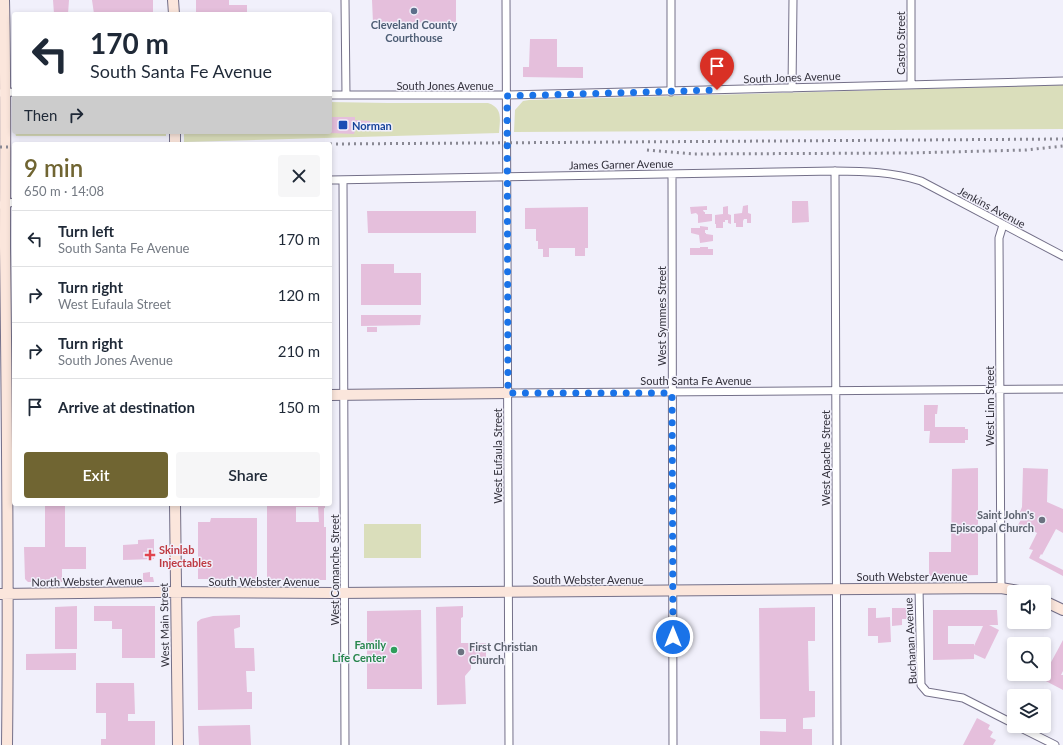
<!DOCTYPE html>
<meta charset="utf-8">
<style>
body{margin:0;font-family:Lato,sans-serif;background:#f6f6f7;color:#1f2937;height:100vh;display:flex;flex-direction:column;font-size:15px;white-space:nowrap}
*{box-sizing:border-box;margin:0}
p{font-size:13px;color:#747a83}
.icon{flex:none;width:22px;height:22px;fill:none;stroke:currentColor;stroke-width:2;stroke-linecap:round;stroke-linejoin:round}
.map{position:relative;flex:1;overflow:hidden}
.sheet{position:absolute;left:12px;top:142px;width:320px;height:364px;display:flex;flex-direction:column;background:#fff;border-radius:4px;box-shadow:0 2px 6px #0003}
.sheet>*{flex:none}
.guide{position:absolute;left:12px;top:12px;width:320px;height:122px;border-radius:4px;box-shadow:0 2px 6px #0003;background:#fff;color:#1f2937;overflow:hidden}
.tools{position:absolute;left:1007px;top:585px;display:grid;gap:8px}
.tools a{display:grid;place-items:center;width:44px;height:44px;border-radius:4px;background:#fff;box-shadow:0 2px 6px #0003;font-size:20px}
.pin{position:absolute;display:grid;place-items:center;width:34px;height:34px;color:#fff;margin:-41px -17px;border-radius:50% 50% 50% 0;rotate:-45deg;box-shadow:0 0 4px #0007}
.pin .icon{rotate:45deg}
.me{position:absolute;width:44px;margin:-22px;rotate:0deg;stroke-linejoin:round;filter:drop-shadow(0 0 3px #0008)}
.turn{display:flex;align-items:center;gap:14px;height:84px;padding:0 12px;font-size:18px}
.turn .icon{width:52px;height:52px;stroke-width:2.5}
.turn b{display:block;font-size:28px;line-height:34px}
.then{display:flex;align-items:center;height:38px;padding:0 12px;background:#0003;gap:8px;font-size:15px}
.round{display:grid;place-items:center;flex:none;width:42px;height:42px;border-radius:4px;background:#f6f6f7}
.headline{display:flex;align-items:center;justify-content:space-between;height:68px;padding:0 12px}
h1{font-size:24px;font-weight:600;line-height:30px;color:#706532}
.action{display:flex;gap:8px;margin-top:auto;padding:8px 12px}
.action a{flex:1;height:46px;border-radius:4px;background:#706532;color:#fff;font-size:16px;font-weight:600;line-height:46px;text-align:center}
.action a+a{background:#f6f6f7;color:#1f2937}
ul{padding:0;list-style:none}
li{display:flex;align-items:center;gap:12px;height:56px;padding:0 12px;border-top:1px solid #e0e1e3}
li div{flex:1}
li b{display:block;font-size:15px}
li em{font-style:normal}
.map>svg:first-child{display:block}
.green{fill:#dadebb}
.building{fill:#e5bfdc;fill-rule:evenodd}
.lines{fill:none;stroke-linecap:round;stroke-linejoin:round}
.street-casing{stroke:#747089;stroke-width:9}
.secondary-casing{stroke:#747089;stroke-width:12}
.street{stroke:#fff;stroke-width:7}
.secondary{stroke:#fbe6dc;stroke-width:10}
.rail{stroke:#898893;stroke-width:3;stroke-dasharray:2 4;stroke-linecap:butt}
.route{stroke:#1a73e8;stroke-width:7;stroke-dasharray:0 12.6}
.service-dot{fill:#5c6f8a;stroke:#f1f0fb;stroke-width:1.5}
.transit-dot{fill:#1a4fb4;stroke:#f1f0fb;stroke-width:1.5}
.worship-dot{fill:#6b7280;stroke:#f1f0fb;stroke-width:1.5}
.health-dot{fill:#e0444e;stroke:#f1f0fb;stroke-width:1.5}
.leisure-dot{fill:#2e9e5b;stroke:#f1f0fb;stroke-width:1.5}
.labels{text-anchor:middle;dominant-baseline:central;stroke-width:3;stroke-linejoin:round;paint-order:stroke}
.service-label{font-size:11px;font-weight:bold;fill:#4e5e75;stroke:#f1f0fb}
.street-label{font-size:11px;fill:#32303b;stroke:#f1f0fb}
.transit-label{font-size:11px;font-weight:bold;fill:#164399;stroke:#f1f0fb;text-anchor:start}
.worship-label{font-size:11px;font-weight:bold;fill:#5b616d;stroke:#f1f0fb;text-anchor:end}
.health-label{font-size:11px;font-weight:bold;fill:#be3a42;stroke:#f1f0fb;text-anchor:start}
.leisure-label{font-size:11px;font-weight:bold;fill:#27864d;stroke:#f1f0fb;text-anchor:end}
</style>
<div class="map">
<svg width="1063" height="745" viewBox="0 0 1063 745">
<rect width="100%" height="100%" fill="#f1f0fb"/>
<path class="green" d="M1063 85V129L514 132 515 110 523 101 529 100Z
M330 102 388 103H488C503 108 500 119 499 133L184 142V132H330Z
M15 132H166V136H16Z
M364 524H421V558H364Z"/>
<path class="building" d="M53 0H69L68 14H54Z
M92 0H153V14H94Z
M196 0H229V5H247V14H196Z
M372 0H456V22L373 23Z
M530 39H557V67H583V78L523 77V67H529Z
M330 117H355V120L370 121V130H355L354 134 330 133Z
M792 201H808L809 222 792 223Z
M748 205V213L751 214V223H747V219H744L743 221V227H736V223H734V214L742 213 743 206Z
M707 206V210H703L704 212H705V214H712V221L698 223V215L696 213 691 214 690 207Z
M728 206V214L731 215V224L728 223V220H725V222H723V228H716V224H715V215L723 214V207Z
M588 207V248H585V256H575V248H549V257H543V249H538V241H536V229H525V208Z
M367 211H476V233H368Z
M700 226 708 227V230H705V233H706V234L713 235V241L700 243 699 235 691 233V228H700Z
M700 247H708V249H713V255H690V248H700Z
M361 264H394V273H421V305H361Z
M361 315H421L420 325 361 326Z
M367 327H377V332H367Z
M924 405H938L937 414H935V427H965V429H968V440H965V443H929L930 431H924Z
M978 468V575L929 576V552H951L952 469Z
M1023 468 1048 469 1047 502 1063 509V533L1056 529 1042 555 1041 554 1039 558 1063 570V576L1029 558 1033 550 1029 549 1037 533 1030 529 1029 531 1018 525 1024 514 1020 512 1022 507Z
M45 504H65V547H86V569H62V582H28L25 579 24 547H45Z
M267 504H325V508H324V527H326V580H267ZM296 507H318L319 522H296Z
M211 518H257V579H198V522H210Z
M154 539V559L123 560V545L138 544V540Z
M150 572V577H153L154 582H143V573Z
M77 606V649H55V607Z
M94 606H155V658H122V629H112V621H94Z
M463 606V617L461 618V643H486V662H471V669L465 676 466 704 437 705 436 607Z
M815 607V641H808L809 691H815V717L803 718V729H812V745H760V731L786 732V719H760L759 608Z
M868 608H876V618L890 617 891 642 878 643V636H868Z
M892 608H914V619H902V625L892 626Z
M421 610 422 689H367V611Z
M933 610H997L998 625H989L999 630 985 659 974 654V659L933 660ZM948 626H983L974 646V644H948Z
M240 615V627L234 629 235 648H254L255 671H246L247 692H252V709L198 710 197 622 201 619 213 616Z
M1063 640V671L1061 675H1063V690L1042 679Z
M76 653V670H26V654Z
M96 683H134L135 714H128V721H155V745H101V739H106V713H96Z
M977 718 990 725 988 729 993 732 990 737 996 740 993 745H963Z
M250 725 251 745H199L198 726Z"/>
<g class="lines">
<defs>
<path id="street" d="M345 0 346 95
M506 0 509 745
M671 0V92
M911 0V85
M792 88 793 0
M0 93 14 92
M330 95H507L1063 81
M835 171 837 745
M672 175 673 745
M330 180 835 171C865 171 893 172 921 181L1063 256
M343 180 345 745
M0 205 14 202
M508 393 1063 389
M919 588 921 685 927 692 963 698 1014 724
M1001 588 999 238 1003 225
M1017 726 1055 745"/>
<path id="secondary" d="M4 0C6 82 5 165 5 247 7 413 9 579 7 745
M173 0 174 14
M175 132V144
M330 395 508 393
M175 504 178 745
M0 594 158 592 335 593 1001 588 1025 592
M1044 601 1063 610"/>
</defs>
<use href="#street" class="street-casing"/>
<use href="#secondary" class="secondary-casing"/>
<use href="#street" class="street"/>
<use href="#secondary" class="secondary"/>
<path class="rail" d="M330 144 1063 139
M0 147H14
M647 150 694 154 909 153 1026 150 1063 146"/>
</g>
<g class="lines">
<path class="route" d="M673 637 672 393H508L507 96 717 90"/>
</g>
<circle class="service-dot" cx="414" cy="11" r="4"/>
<rect class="transit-dot" x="338" y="120" width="10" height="10" rx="2"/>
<g class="worship-dot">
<circle cx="1042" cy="520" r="4"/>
<circle cx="461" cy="652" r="4"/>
</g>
<path class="health-dot" d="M148 549h4v4h4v4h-4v4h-4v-4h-4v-4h4z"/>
<circle class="leisure-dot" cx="394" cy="650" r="4"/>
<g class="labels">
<g class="service-label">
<text x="414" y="24">Cleveland County<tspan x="414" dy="13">Courthouse</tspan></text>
</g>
<g class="street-label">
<text transform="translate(900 43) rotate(-90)">Castro Street</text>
<text transform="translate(792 77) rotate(-2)">South Jones Avenue</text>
<text x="445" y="85">South Jones Avenue</text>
<text transform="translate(621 164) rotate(-1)">James Garner Avenue</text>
<text transform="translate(992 207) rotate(28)">Jenkins Avenue</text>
<text transform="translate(661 316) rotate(-90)">West Symmes Street</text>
<text x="696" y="380">South Santa Fe Avenue</text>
<text transform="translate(989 406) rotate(-90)">West Linn Street</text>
<text transform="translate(497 456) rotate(-90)">West Eufaula Street</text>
<text transform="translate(825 458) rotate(-90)">West Apache Street</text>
<text transform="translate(334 570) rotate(-90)">West Comanche Street</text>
<text x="912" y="576">South Webster Avenue</text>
<text x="588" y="579">South Webster Avenue</text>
<text transform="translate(87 581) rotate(-1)">North Webster Avenue</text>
<text x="264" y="581">South Webster Avenue</text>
<text transform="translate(164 625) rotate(-91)">West Main Street</text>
<text transform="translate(910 641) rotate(-93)">Buchanan Avenue</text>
</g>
<g class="transit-label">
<text x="352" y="125">Norman</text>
</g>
<g class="worship-label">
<text x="1034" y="514">Saint John's<tspan x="1034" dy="13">Episcopal Church</tspan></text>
<text x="469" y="646" text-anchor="start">First Christian<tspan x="469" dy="13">Church</tspan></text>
</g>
<g class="health-label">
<text x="159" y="549">Skinlab<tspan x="159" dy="13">Injectables</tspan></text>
</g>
<g class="leisure-label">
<text x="386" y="644">Family<tspan x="386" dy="13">Life Center</tspan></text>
</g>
</g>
</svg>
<div class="tools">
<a><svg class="icon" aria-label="sound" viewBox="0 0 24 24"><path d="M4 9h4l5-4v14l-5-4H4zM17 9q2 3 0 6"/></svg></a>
<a><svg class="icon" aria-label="search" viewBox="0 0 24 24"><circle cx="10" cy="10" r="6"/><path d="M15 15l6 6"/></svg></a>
<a><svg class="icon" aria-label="layers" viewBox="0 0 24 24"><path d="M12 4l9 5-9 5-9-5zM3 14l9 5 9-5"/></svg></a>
</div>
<div class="pin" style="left:717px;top:90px;background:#d93025"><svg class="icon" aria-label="arrive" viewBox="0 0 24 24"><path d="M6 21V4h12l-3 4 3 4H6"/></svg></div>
<svg class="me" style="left:673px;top:637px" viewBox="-20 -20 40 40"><circle r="17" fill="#1a73e8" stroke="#fff" stroke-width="3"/><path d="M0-11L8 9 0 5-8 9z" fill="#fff"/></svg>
<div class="guide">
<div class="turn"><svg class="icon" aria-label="left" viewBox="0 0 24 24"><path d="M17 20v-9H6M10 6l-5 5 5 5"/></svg><div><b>170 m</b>South Santa Fe Avenue</div></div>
<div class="then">Then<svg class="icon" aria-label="right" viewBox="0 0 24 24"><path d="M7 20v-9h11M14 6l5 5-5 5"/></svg></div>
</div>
<section class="sheet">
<div class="headline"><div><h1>9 min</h1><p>650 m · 14:08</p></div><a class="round"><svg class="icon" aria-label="close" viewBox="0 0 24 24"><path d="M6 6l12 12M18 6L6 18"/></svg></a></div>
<ul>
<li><svg class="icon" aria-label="left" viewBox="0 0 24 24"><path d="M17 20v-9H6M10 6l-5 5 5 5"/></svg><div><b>Turn left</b><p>South Santa Fe Avenue</p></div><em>170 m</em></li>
<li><svg class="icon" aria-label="right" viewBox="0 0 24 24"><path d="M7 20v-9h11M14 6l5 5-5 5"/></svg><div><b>Turn right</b><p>West Eufaula Street</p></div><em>120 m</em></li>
<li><svg class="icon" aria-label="right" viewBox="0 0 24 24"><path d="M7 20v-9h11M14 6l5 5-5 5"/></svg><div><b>Turn right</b><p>South Jones Avenue</p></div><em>210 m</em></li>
<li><svg class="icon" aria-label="arrive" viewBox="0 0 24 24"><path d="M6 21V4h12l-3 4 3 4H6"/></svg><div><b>Arrive at destination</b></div><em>150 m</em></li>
</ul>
<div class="action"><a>Exit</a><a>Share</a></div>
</section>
</div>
